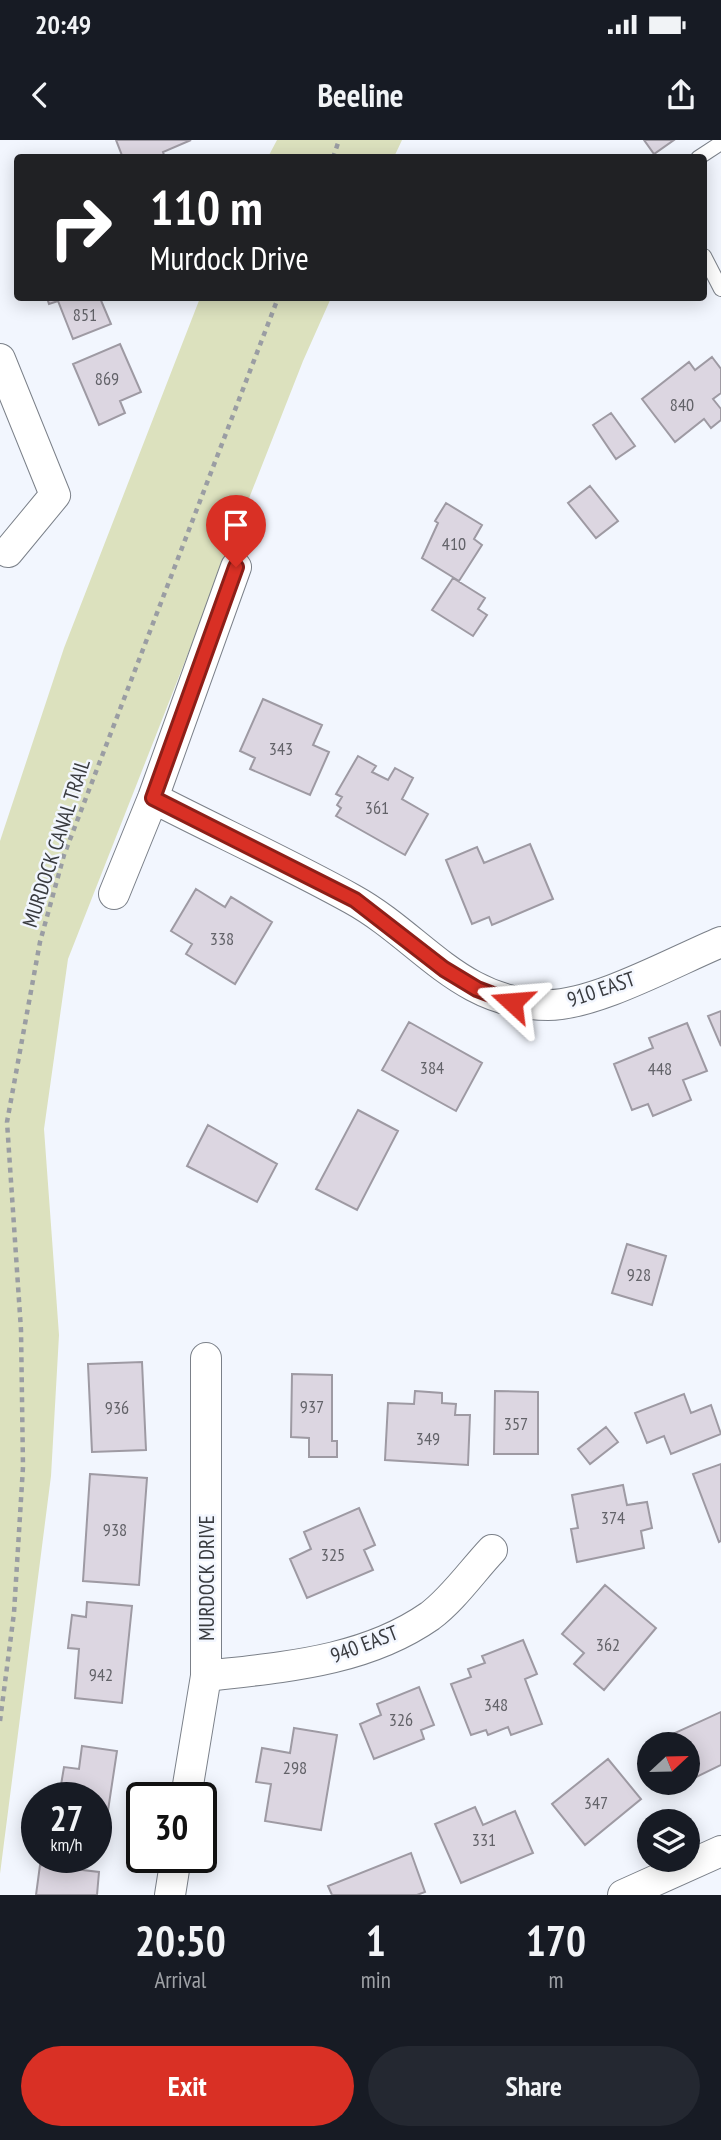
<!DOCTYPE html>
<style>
body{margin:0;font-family:"PT Sans Narrow",sans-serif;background:#242831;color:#f1f3f6;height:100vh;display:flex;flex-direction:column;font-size:26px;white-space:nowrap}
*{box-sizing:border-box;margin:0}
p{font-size:23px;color:#9ea1a6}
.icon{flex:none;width:38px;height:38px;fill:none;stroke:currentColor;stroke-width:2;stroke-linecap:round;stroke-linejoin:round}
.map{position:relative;height:1755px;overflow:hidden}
.sheet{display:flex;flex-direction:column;background:#171b24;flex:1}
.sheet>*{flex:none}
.banner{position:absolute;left:14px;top:14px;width:693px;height:147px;border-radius:7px;box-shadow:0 4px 18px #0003;background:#202124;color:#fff;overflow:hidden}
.needle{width:46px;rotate:68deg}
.tools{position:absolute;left:637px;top:1592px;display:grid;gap:14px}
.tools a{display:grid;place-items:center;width:63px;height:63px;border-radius:50%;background:#171b24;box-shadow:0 4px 18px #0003;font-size:35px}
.speed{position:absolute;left:21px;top:1642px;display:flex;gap:14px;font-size:35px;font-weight:700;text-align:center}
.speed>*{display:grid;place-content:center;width:91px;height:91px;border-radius:50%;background:#171b24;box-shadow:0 4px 18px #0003;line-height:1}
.speed small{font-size:18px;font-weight:400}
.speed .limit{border:4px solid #111;border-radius:10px;background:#fff;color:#111}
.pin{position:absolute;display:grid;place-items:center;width:60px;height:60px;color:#fff;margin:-72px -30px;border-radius:50% 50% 50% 0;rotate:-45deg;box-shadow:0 0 7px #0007}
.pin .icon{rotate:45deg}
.me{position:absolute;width:77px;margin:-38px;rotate:289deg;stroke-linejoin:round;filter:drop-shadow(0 0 5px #0008)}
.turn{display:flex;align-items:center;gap:24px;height:147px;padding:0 21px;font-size:32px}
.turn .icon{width:91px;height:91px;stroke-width:2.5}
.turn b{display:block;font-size:49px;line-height:60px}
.eta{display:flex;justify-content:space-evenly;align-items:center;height:119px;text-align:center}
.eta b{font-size:42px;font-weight:700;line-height:49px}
.primary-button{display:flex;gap:14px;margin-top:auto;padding:14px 21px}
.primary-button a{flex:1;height:80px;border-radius:42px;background:#d93025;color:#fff;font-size:28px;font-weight:700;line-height:80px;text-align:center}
.primary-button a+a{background:#242831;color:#f1f3f6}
.status{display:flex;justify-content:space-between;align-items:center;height:49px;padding:0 35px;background:#171b24;direction:ltr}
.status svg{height:19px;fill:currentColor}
header{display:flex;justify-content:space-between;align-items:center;height:91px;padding:0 21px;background:#171b24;font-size:32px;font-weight:700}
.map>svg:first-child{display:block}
.green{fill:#dce1be}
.building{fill:#dcd6e1;stroke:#9e9aa3;stroke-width:2}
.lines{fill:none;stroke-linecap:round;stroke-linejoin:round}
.service-casing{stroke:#7b8089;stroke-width:16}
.minor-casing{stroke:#7b8089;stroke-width:32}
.path{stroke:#9a9da3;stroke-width:4.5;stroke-dasharray:5 5;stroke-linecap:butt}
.service{stroke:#fff;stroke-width:14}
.minor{stroke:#fff;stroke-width:30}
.route-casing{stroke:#8d1f18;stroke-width:18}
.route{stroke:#d93025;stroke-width:12}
.labels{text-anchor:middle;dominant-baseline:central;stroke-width:5;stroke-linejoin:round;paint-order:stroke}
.number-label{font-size:18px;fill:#626268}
.street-label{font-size:21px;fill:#393b3f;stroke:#f2f6fe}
</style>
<div class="status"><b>20:49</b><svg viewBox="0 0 49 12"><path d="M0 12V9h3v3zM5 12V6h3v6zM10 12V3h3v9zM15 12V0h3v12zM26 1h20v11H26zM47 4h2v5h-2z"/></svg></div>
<header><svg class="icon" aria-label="back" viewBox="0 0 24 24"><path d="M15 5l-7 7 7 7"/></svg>Beeline<svg class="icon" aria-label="share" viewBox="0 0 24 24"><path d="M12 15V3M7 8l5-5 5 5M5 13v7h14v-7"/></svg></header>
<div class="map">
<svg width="721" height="1755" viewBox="0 0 721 1755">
<rect width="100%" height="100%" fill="#f2f6fe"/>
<path class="green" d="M277 0H402L394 17H268Z
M200 158H331L303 221 68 819 44 989 59 1195 51 1336 0 1734V701L64 508Z"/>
<path class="building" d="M116 0H191L163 12 165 18H123Z
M644 0H674L654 14Z
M47 158H100L111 184 73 199 58 161 49 164Z
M120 204 141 252 120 261 125 273 99 285 73 224Z
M712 217 721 229V253L713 259 721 269V280L711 288 704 279 675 302 642 259 689 222 695 230Z
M611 273 635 306 616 319 593 285Z
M590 346 618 381 596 398 568 363Z
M446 363 482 385 474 399 482 405 459 441 422 418 438 383 435 381Z
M453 438 485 458 478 469 487 475 473 496 432 470Z
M263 559 322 585 313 605 329 612 310 655 250 629 255 618 240 611Z
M358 616 376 626 372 632 388 640 395 628 413 638 402 659 428 674 405 715 336 676 341 668 337 665 342 657 336 654Z
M530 704 553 759 492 785 489 777 472 784 446 720 477 707 484 723Z
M196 749 225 767 231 757 272 782 235 844 186 814 192 804 171 791Z
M721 871V906L708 876Z
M409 882 482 923 456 971 382 930Z
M687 883 707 931 683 940 691 960 653 976 648 964 632 970 614 924 653 908 649 898Z
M358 970 398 991 357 1070 316 1049Z
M208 985 277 1024 257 1062 187 1026Z
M627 1104 666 1116 652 1165 612 1153Z
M142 1222 146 1310 92 1312 88 1224Z
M292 1234 332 1235V1301H337V1317H309V1298L291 1297Z
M415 1251 442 1253V1263L456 1264 455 1275H470L468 1325 385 1320 388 1263 414 1264Z
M495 1251 538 1252V1314H494Z
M684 1254 691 1273 711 1265 721 1294 671 1314 664 1296 647 1303 635 1273Z
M606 1287 618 1302 590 1324 578 1309Z
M721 1324V1401L719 1402 693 1334Z
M90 1334 147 1338 139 1445 83 1441Z
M623 1345 627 1365 647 1362 652 1388 641 1391 644 1408 577 1422 571 1389 578 1388 572 1355Z
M359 1368 375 1405 364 1410 373 1430 307 1458 290 1419 311 1409 304 1392Z
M605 1445 656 1488 604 1550 574 1524 584 1513 562 1494Z
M87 1462 132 1466 122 1563 75 1558 79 1509 68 1508 72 1475 86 1477Z
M523 1500 537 1534 525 1539 542 1584 511 1595 508 1587 488 1595 486 1590 471 1595 451 1544 471 1537 468 1529 485 1523 482 1516Z
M419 1547 434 1585 421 1590 424 1599 374 1619 360 1584 381 1575 377 1564Z
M721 1572V1625L688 1641V1605L655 1602Z
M294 1588 337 1595 321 1690 265 1681 271 1644 256 1642 262 1608 290 1613Z
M82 1606 117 1611 104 1697 96 1696V1657H59L64 1627 79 1629Z
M608 1619 641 1659 585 1705 552 1664Z
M475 1667 483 1685 515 1671 533 1713 461 1743 435 1684Z
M411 1713 425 1752 417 1755H332L328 1746Z
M40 1725 99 1732 97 1755H36Z"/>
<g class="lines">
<defs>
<path id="service" d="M698 18 721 3
M704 116 721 149"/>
<path id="minor" d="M0 219 55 355 8 412
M153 658C219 692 287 723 352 759 421 797 460 865 548 865 596 865 675 821 721 802
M114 754 153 658 236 427
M206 1536C283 1527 364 1522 430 1476 453 1459 473 1430 492 1410
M186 1657 206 1536V1218
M170 1755 176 1717
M623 1755 721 1711"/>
</defs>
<use href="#service" class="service-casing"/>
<use href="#minor" class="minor-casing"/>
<path class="path" d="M333 18 339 0
M0 1581 14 1473 23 1327 21 1190 7 982 40 802 64 715 278 158"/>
<use href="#service" class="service"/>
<use href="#minor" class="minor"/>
</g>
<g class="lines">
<defs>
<path id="route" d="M236 427 153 658 355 760 444 829 477 849 512 862"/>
</defs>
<use href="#route" class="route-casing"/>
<use href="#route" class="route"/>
</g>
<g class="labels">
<g class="number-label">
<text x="85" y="174">851</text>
<text x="107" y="238">869</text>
<text x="682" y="264">840</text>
<text x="454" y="403">410</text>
<text x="281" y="608">343</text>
<text x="377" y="667">361</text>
<text x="222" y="798">338</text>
<text x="432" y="927">384</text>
<text x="660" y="928">448</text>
<text x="639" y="1134">928</text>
<text x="312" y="1266">937</text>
<text x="117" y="1267">936</text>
<text x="516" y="1283">357</text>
<text x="428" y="1298">349</text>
<text x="613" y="1377">374</text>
<text x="115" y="1389">938</text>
<text x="333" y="1414">325</text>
<text x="608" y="1504">362</text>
<text x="101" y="1534">942</text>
<text x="496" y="1564">348</text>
<text x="401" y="1579">326</text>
<text x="295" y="1627">298</text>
<text x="596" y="1662">347</text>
<text x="484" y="1699">331</text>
</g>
<g class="street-label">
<text transform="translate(56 703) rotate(-72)">MURDOCK CANAL TRAIL</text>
<text transform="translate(601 849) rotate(-19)">910 EAST</text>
<text transform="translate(206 1438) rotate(-90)">MURDOCK DRIVE</text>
<text transform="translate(364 1504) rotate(-21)">940 EAST</text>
</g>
</g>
</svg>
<div class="tools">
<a><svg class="needle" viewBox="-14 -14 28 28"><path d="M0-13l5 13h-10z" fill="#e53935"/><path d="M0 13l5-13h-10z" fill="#9ea1a6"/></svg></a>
<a><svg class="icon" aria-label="layers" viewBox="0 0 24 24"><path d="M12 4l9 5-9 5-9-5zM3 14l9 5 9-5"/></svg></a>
</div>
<div class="speed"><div>27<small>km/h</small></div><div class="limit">30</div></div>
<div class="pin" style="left:236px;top:427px;background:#d93025"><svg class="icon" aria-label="arrive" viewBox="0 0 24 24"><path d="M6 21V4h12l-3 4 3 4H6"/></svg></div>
<svg class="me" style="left:512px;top:862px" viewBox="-20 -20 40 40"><path d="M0-17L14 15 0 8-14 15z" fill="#d93025" stroke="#fff" stroke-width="4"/></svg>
<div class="banner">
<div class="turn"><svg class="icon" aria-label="right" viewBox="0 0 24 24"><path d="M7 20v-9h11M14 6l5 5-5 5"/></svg><div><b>110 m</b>Murdock Drive</div></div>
</div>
</div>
<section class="sheet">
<div class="eta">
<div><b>20:50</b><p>Arrival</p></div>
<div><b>1</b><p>min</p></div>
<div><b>170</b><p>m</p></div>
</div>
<div class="primary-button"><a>Exit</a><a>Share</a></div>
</section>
